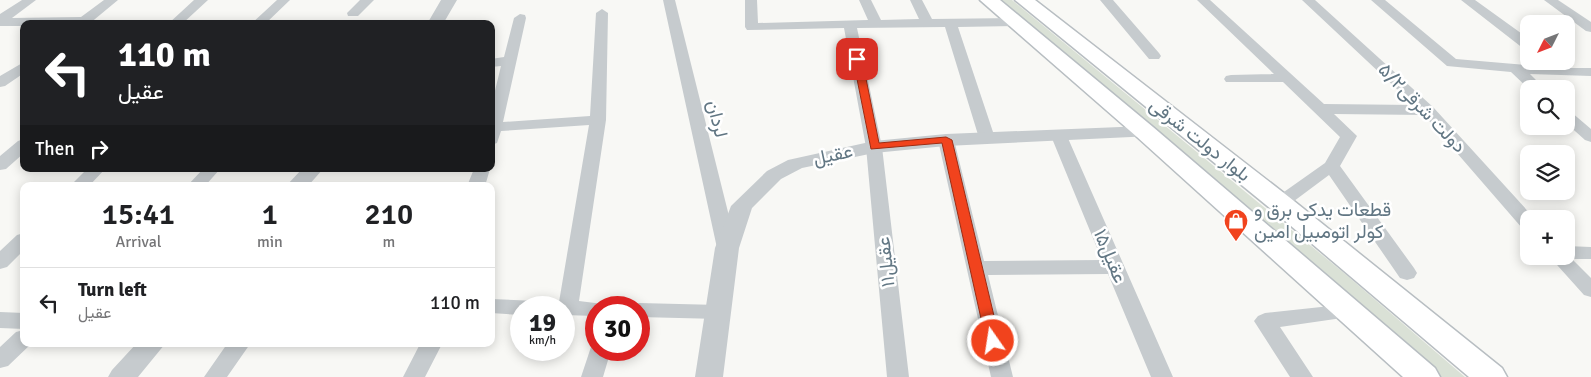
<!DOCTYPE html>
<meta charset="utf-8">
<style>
body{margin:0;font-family:Signika,Vazirmatn,sans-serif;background:#f6f6f6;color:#202124;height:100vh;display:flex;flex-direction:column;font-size:19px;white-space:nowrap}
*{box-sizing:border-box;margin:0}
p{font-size:16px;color:#757577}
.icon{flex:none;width:28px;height:28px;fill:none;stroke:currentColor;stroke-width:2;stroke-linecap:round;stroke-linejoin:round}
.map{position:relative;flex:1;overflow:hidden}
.details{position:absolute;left:20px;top:182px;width:475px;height:165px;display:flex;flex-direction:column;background:#fff;border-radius:10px;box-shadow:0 2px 12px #0003}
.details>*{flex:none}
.hud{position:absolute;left:20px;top:20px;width:475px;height:152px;border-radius:10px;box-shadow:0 2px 12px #0003;background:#202124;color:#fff;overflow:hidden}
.needle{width:32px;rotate:228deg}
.fabs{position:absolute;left:1520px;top:15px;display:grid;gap:10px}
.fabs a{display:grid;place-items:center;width:55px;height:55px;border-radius:10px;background:#fff;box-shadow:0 2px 12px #0003;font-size:25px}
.speed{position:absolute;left:510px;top:296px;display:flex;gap:10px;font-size:25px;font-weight:700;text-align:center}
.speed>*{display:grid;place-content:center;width:65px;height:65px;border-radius:50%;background:#fff;box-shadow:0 2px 12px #0003;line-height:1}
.speed small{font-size:12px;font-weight:400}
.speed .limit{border:8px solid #d22;background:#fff;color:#111}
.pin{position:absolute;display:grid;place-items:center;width:42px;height:42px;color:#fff;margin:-21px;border-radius:10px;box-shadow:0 2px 8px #0006}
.me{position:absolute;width:55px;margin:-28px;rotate:347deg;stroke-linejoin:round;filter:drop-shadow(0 0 4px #0008)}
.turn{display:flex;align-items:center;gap:18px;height:105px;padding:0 15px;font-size:22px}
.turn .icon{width:65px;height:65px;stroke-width:2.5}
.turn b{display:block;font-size:35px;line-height:42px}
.then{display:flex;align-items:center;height:48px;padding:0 15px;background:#0003;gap:10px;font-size:19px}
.eta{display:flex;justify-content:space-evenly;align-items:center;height:85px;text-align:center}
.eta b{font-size:30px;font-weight:600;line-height:35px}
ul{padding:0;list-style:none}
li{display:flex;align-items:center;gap:15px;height:70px;padding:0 15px;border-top:1px solid #e0e0e0}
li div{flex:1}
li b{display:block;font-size:19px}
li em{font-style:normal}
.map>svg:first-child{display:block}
.green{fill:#dae1d6}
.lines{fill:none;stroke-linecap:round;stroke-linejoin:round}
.secondary-casing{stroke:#b8bec2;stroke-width:3}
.minor{fill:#c6cbce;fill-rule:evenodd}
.tertiary{fill:#c6cbce;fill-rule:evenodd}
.secondary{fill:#fff;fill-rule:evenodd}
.route{fill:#f1431d;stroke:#9d2c13}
.labels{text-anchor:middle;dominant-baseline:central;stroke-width:5;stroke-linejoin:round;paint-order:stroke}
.street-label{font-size:19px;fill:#617683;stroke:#fff}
.poi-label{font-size:19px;fill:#617683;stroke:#fff;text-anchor:start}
</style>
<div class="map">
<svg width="1591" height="377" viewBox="0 0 1591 377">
<rect width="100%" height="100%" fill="#f8f8f5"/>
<path class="green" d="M999 0H1012L1344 273 1465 377H1441L1333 280Z"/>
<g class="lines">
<defs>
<path id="secondary" d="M980 0H1000L1153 127 1435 368 1440 377H1403L1137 137Z
M1015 0H1035L1289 197 1502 368 1507 377H1469L1271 209Z"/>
</defs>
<use href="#secondary" class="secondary-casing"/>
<path class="minor" d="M22 0H36L12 18 81 17 104 0H118L89 24H24V26H0V14Z
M194 0H208L182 24H168Z
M277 0H290L265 24H251Z
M360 0H374L358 16H348L347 13Z
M663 0H675L737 248 734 252 727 254 720 252 717 248Z
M745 0H757L758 23 868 20 859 0H871L881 20 919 19 910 0H922L932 19 1015 18 1022 22 1015 26 958 27 995 138 993 141H981L979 138 945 27 857 28 882 147 909 377H887L866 147 844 28 747 30 745 27Z
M1100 0H1113L1159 53 1161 56 1159 59H1149Z
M1197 0H1210L1324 104 1414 105 1302 0H1315L1433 107 1535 219H1529V230L1522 228 1424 115 1334 114 1357 136 1340 166 1414 268 1417 273 1414 278 1407 280 1400 278 1329 175 1286 207 1280 209 1274 207 1271 203 1274 199 1325 163 1340 137 1283 82H1226L1224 79 1226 76 1231 75 1274 74Z
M1371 0H1385L1456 59 1563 68H1591V76L1530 74 1545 89H1529L1511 72 1447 66Z
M1461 0H1475L1529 39V50L1524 49Z
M1544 0H1558L1591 22V32L1586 31Z
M602 9 608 13 606 120 579 301 603 304 605 308H596V316L564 315V308H554L559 302 589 125 501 131 497 143 491 145V107L501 66 491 67V59L504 57 514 18 520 14 525 15 526 18 503 122 590 116 596 13Z
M24 62V73L5 86 0 87V76Z
M1566 110 1571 112 1591 129V142L1585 140 1566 123Z
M1059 131 1065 133 1067 136 1173 377H1151L1108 274 988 275 1013 377H991L938 140 940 137H952L954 140 984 261 1102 260 1051 136 1053 133Z
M24 139V153L6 169 0 170V156L18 141Z
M87 169H105L89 186H70Z
M203 169H220L205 186H187Z
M474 169H490L485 186H467Z
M24 233V250L7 267 0 269V251L17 235Z
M1566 246 1591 247V259H1572L1591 278V297L1584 295 1549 256H1566Z
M491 299 537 301 544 303 547 308H521V315L491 313Z
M639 303 719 305 726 307 729 312 726 317 719 319 639 317V308H630L632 305Z
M1349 304 1356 306 1359 311 1356 316 1280 327 1313 377H1290L1254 321 1258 316 1265 313Z
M0 312 24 313V329L0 328Z
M24 330V344H31L8 366 0 368V347L16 332Z
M596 343V350H611L603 377H581L592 344Z
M227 344H250L227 377H204Z
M420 344H442L425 377H403Z"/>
<path class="tertiary" d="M441 0H457L443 24H427Z
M1145 126 1152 128 1155 132 1152 136 946 146 874 153 802 168 781 179 752 208 739 248 723 377H695L715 248 731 206 767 171 788 160 874 141 946 134Z
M302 169H323L308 186H286Z
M136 344H165L138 377H108L112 370Z"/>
<use href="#secondary" class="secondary"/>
</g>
<path class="route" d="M857 56 862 59 879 143 946 137 952 140 1000 341 998 344 993 346 988 344 986 341 942 143 871 149 853 59Z"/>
<defs>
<symbol id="shop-pin" viewBox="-11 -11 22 30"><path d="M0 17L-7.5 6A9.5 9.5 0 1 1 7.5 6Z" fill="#f1431d" stroke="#fff"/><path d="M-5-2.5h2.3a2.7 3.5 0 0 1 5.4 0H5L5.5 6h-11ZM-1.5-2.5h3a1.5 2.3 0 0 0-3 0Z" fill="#fff"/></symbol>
</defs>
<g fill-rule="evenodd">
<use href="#shop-pin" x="1222" y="207" width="28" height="38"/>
</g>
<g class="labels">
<g class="street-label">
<text transform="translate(1422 108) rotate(46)">۵/۲دولت شرقی</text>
<text transform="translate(717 119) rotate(77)">لردان</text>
<text transform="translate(1200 140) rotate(38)">بلوار دولت شرقی</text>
<text transform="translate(833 155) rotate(-12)">عقیل</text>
<text transform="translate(1110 256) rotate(67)">عقیل۱۵</text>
<text transform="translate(886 262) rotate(-96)">عقیل۱۱</text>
</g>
<g class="poi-label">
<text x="1254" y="210">قطعات یدکی برق و<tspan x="1254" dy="22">کولر اتومبیل امین</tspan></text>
</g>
</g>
</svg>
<div class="fabs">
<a><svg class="needle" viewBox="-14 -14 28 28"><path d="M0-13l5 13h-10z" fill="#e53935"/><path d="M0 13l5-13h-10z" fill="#757577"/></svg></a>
<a><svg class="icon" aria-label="search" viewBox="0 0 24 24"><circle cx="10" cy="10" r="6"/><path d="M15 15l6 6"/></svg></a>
<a><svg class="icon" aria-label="layers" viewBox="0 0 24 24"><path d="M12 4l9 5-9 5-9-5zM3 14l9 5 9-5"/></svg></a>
<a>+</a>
</div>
<div class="speed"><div>19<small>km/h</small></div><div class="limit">30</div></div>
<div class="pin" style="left:857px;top:59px;background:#d93025"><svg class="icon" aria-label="arrive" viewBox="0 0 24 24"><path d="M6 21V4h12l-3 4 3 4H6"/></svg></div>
<svg class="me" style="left:993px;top:341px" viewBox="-20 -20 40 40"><circle r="17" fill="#f1431d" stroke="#fff" stroke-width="3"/><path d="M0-11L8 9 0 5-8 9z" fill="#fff"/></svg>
<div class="hud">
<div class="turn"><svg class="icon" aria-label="left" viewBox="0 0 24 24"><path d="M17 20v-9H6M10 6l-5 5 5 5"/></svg><div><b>110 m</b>عقیل</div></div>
<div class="then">Then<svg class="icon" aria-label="right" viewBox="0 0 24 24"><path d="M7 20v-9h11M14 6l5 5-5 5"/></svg></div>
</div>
<section class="details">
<div class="eta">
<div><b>15:41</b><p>Arrival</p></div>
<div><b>1</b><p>min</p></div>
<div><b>210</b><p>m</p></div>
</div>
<ul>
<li><svg class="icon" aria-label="left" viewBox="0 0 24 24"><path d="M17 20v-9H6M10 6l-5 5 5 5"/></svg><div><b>Turn left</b><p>عقیل</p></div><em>110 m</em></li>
</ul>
</section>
</div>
